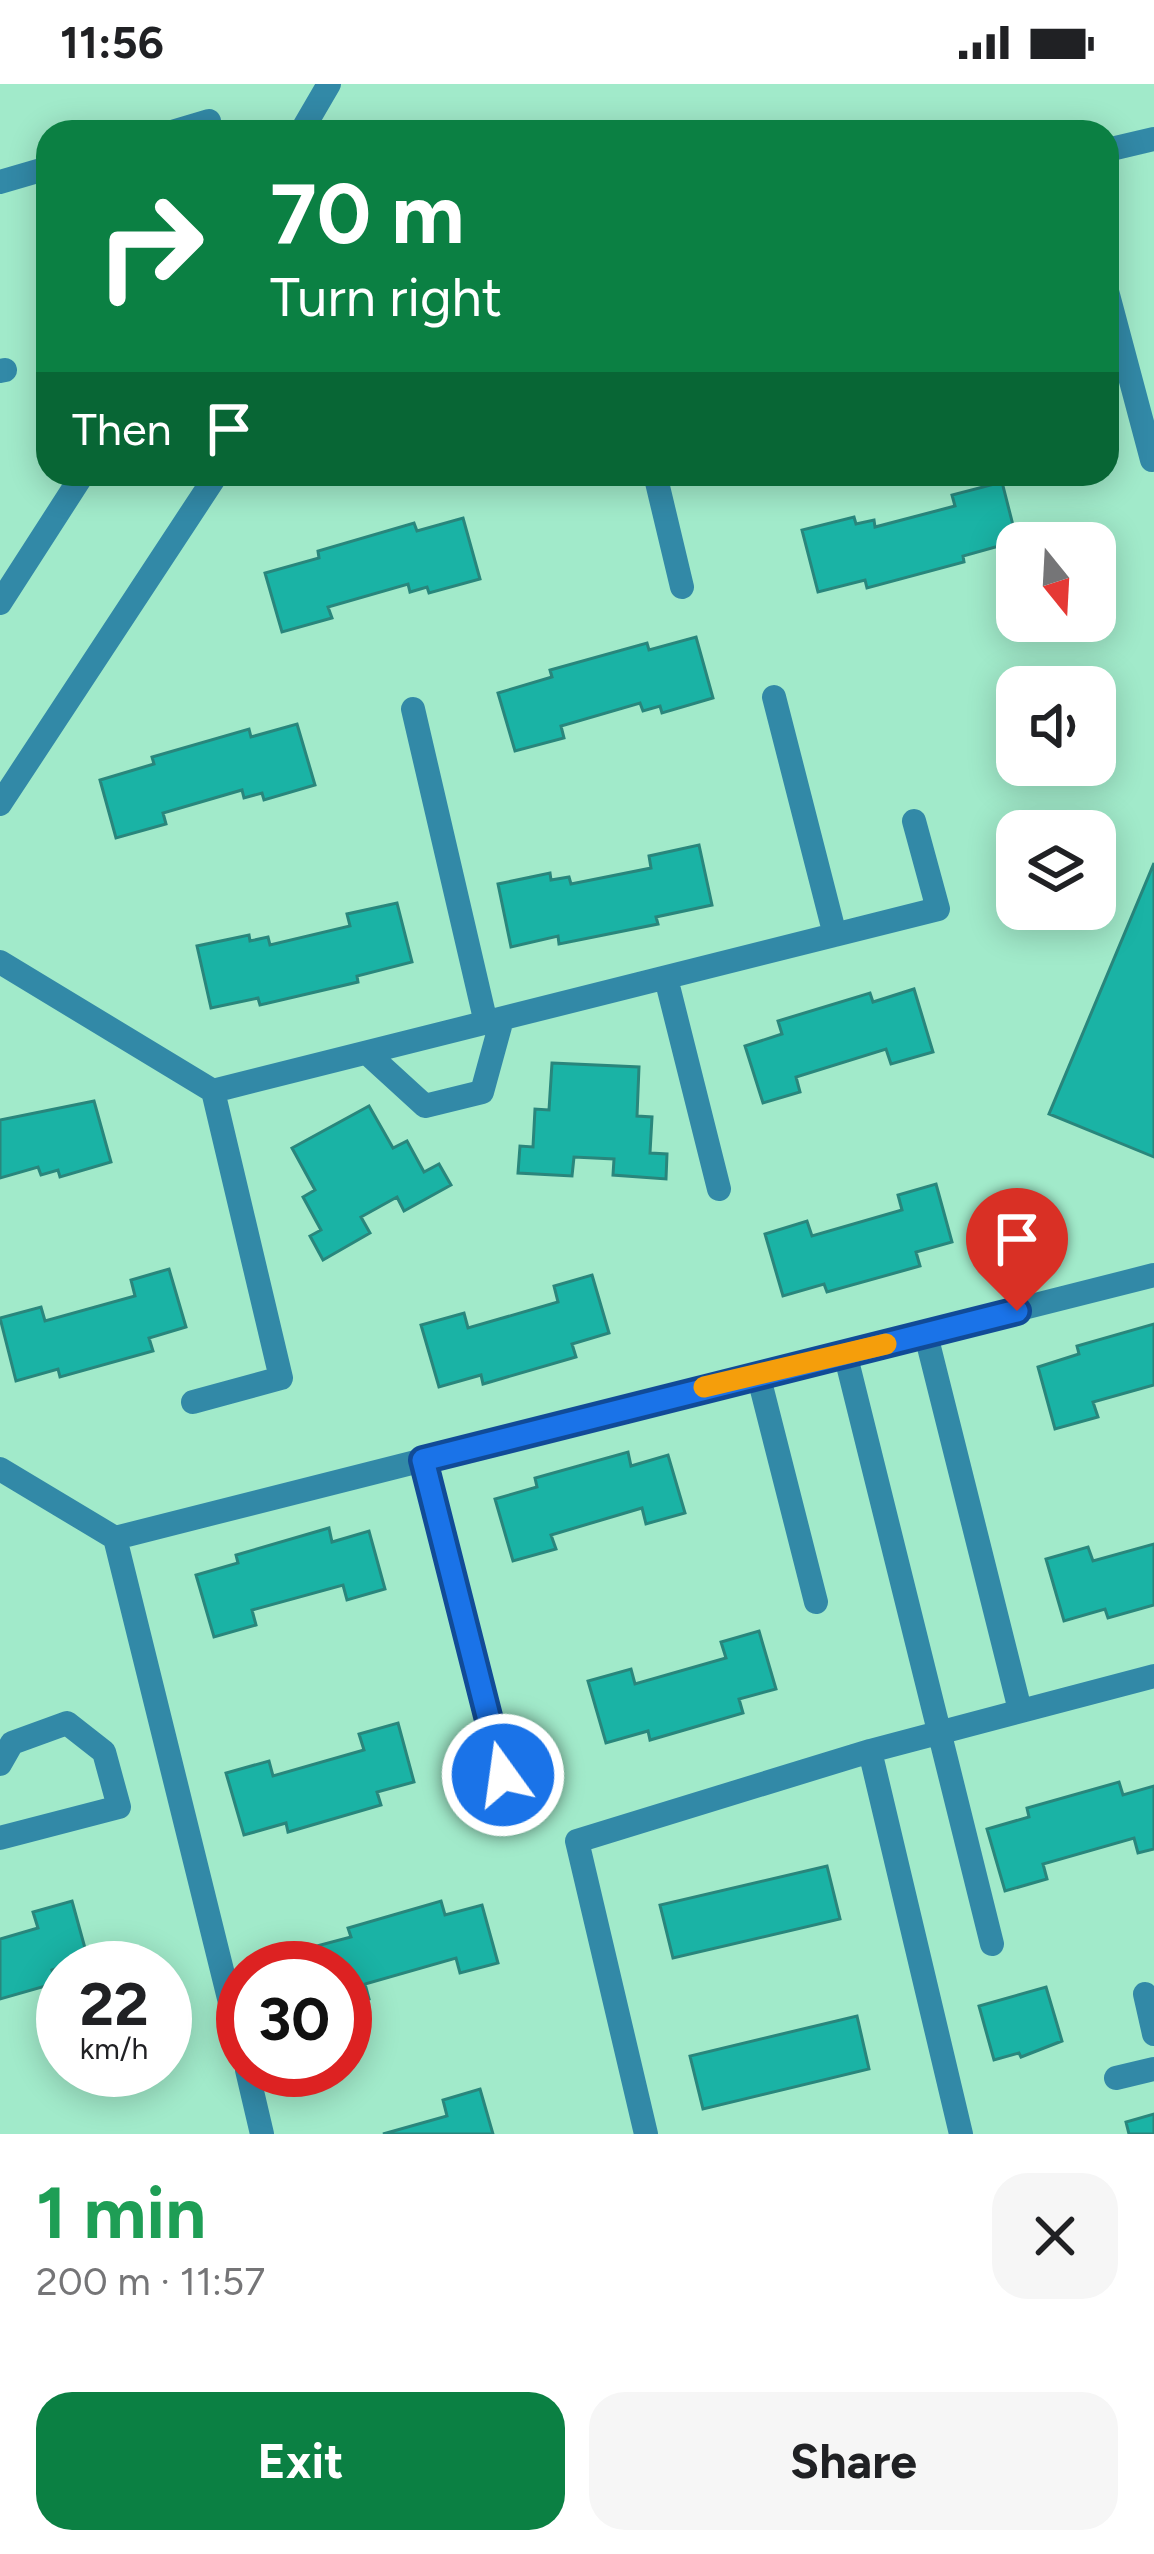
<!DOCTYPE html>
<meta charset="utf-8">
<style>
body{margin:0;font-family:Figtree,sans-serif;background:#f6f6f6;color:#202124;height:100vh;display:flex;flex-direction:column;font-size:45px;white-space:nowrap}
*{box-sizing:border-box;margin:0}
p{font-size:39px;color:#757577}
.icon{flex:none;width:66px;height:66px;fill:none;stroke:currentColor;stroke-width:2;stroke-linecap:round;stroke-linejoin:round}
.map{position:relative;height:2050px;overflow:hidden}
.side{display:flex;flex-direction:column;background:#fff;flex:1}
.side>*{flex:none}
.top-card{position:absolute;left:36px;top:36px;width:1083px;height:366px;border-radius:36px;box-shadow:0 6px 30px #0003;background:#0b8043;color:#fff;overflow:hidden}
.needle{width:78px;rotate:162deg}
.tools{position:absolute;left:996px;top:438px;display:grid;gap:24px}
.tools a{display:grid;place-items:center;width:120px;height:120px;border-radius:24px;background:#fff;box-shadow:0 6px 30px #0003;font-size:60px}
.speed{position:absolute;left:36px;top:1857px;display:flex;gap:24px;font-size:60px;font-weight:700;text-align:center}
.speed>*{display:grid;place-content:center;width:156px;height:156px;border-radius:50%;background:#fff;box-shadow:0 6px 30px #0003;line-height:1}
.speed small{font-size:30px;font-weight:400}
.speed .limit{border:18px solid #d22;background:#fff;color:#111}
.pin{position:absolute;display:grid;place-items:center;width:102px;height:102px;color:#fff;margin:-123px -51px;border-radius:50% 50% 50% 0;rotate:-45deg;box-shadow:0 0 12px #0007}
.pin .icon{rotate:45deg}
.me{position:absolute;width:132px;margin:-66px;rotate:346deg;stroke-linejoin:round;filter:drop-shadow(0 0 9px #0008)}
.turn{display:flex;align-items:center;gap:42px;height:252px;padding:0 36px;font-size:54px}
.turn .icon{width:156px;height:156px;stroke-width:2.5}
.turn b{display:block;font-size:84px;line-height:102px}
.then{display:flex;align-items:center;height:114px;padding:0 36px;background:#0003;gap:24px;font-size:45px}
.round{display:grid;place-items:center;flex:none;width:126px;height:126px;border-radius:36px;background:#f6f6f6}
.summary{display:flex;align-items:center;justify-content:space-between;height:204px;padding:0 36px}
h1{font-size:72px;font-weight:700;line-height:90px;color:#1e9e55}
.action{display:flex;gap:24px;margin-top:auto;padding:24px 36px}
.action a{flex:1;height:138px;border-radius:36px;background:#0b8043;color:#fff;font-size:48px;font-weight:700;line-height:138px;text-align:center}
.action a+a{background:#f6f6f6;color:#202124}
.status{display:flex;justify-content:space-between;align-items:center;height:84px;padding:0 60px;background:#fff;direction:ltr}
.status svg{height:33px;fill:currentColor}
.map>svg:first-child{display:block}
.building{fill:#1ab3a5;stroke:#29867c;stroke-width:3}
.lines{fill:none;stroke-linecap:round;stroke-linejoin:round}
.minor{stroke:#3289a7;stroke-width:24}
.tertiary{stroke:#3289a7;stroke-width:24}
.route-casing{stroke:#114b97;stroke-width:30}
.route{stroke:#1a73e8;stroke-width:21}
.slow{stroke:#f59e0b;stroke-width:21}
</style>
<div class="status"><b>11:56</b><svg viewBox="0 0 49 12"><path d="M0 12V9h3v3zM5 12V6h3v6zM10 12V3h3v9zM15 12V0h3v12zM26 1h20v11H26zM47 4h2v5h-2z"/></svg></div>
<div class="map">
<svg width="1154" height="2050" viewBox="0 0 1154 2050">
<rect width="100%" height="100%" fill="#a1eaca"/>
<path class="building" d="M1002 398 1017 457 963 472 964 478 867 504 865 496 818 508 802 446 854 433 856 440 874 436 875 443 955 422 952 411Z
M463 434 480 495 429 509 427 503 410 508 408 500 328 523 332 534 282 548 265 489 319 474 318 467 414 439 417 447Z
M696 553 713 614 662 629 660 622 643 627 640 619 561 642 564 654 515 667 498 609 552 593 550 586 647 559 649 566Z
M297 640 315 701 264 716 262 709 244 714 242 706 163 729 166 740 116 754 100 696 154 680 152 673 249 645 251 653Z
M699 761 712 821 656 833 658 840 559 860 558 852 511 863 498 800 550 789 551 796 569 793 571 800 651 784 649 772Z
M1154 779V1073L1049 1030Z
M397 819 412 878 357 892 358 898 260 921 258 914 211 924 197 862 249 851 250 857 268 853 270 861 350 842 347 830Z
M914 905 933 968 891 980 886 965 796 993 800 1008 763 1019 745 962 782 950 778 937 870 909 873 918Z
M552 979 639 983 637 1032 652 1033 650 1069 667 1070 666 1095 613 1091 614 1075 574 1073 572 1092 518 1089 520 1062 533 1063 535 1025 549 1026Z
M94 1017 111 1078 60 1093 58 1086 41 1091 38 1083 0 1094V1036Z
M369 1022 393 1064 407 1057 424 1088 439 1080 451 1101 404 1127 397 1113 361 1133 370 1149 323 1176 310 1152 321 1146 303 1113 315 1106 292 1064Z
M936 1100 952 1158 916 1168 920 1182 827 1208 824 1200 783 1212 765 1150 807 1137 812 1152 902 1126 898 1111Z
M169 1185 186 1243 149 1254 153 1267 60 1293 58 1285 16 1297 0 1234 41 1223 45 1237 135 1212 131 1196Z
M592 1191 609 1249 572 1260 576 1273 483 1300 481 1291 439 1303 421 1241 464 1229 468 1244 558 1218 554 1202Z
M1154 1240V1301L1093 1318 1098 1333 1055 1345 1038 1283 1079 1270 1077 1262Z
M628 1368 631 1382 668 1371 685 1429 646 1440 642 1424 551 1451 556 1465 513 1477 495 1415 537 1403 535 1394Z
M329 1444 332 1458 369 1447 385 1505 347 1516 343 1501 252 1526 256 1541 214 1553 196 1491 238 1479 236 1471Z
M1154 1460V1521L1108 1534 1105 1525 1064 1537 1046 1475 1088 1463 1093 1477Z
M759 1547 776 1605 739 1615 743 1629 650 1656 648 1647 606 1659 588 1597 631 1585 635 1600 726 1574 721 1558Z
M398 1639 414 1698 377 1708 381 1721 288 1748 286 1739 244 1751 226 1689 269 1677 273 1692 364 1666 359 1650Z
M1119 1698 1123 1711 1154 1702V1765L1138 1769 1134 1754 1043 1780 1047 1795 1005 1807 987 1745 1029 1733 1027 1724Z
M827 1782 840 1835 673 1874 660 1821Z
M72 1817 88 1875 52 1886 56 1899 0 1915V1855L38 1844 33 1828Z
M441 1817 445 1831 482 1821 498 1879 460 1889 456 1874 365 1900 369 1915 345 1922V1884H314L309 1864 351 1853 348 1844Z
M1046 1903 1062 1957 1021 1973 1019 1969 994 1976 979 1922Z
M857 1932 869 1985 703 2025 690 1972Z
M480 2005 493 2050H383L447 2032 443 2016Z
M1154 2030V2050H1129L1126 2038Z"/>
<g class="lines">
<path class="minor" d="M172 48 209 37
M0 98 48 84
M1107 207 1152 376
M0 287 5 286
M655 390 682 503
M774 613 835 851
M413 625 486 939
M0 878 213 1007 938 825 914 737
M666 894 719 1105
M367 969 425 1022 482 1008 502 935
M926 1251 1020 1626
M845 1269 992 1860
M758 1290 816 1518
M193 1318 281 1294 213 1007
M423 1376 503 1691
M0 1385 115 1454 243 1971
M115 1454 1154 1191
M870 1667 961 2050
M0 1680 12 1659 67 1639 104 1668 119 1723 0 1754
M1145 1910 1154 1950
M247 1986 262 2050
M1116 1994 1154 1985
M646 2050 577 1757 870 1667 1154 1592"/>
<path class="tertiary" d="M301 48 329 0
M1107 66 1154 55
M0 519 83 390
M0 720 217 390"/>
</g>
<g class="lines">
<defs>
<path id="route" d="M503 1691 423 1376 1017 1227"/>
</defs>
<use href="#route" class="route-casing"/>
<use href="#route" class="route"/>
<path class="slow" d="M704 1303 886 1260"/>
</g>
</svg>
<div class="tools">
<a><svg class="needle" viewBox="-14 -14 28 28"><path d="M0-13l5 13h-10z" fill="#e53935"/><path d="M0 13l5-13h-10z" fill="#757577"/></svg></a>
<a><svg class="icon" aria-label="sound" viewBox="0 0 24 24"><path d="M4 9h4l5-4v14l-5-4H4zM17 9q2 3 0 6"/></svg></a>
<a><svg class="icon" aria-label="layers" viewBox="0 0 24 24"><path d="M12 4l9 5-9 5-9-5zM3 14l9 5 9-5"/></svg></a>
</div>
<div class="speed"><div>22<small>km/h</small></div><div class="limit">30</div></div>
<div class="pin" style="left:1017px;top:1227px;background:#d93025"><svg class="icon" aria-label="arrive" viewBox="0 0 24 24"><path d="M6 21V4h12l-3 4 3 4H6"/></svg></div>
<svg class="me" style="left:503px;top:1691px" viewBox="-20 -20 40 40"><circle r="17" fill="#1a73e8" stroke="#fff" stroke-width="3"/><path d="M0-11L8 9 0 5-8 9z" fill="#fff"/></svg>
<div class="top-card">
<div class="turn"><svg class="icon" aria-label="right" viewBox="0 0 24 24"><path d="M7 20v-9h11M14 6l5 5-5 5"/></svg><div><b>70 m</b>Turn right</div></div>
<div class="then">Then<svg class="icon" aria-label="arrive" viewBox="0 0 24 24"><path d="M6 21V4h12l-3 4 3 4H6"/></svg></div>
</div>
</div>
<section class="side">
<div class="summary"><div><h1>1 min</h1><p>200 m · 11:57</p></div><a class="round"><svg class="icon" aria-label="close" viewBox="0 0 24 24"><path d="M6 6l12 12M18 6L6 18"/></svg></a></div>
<div class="action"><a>Exit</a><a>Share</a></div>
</section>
